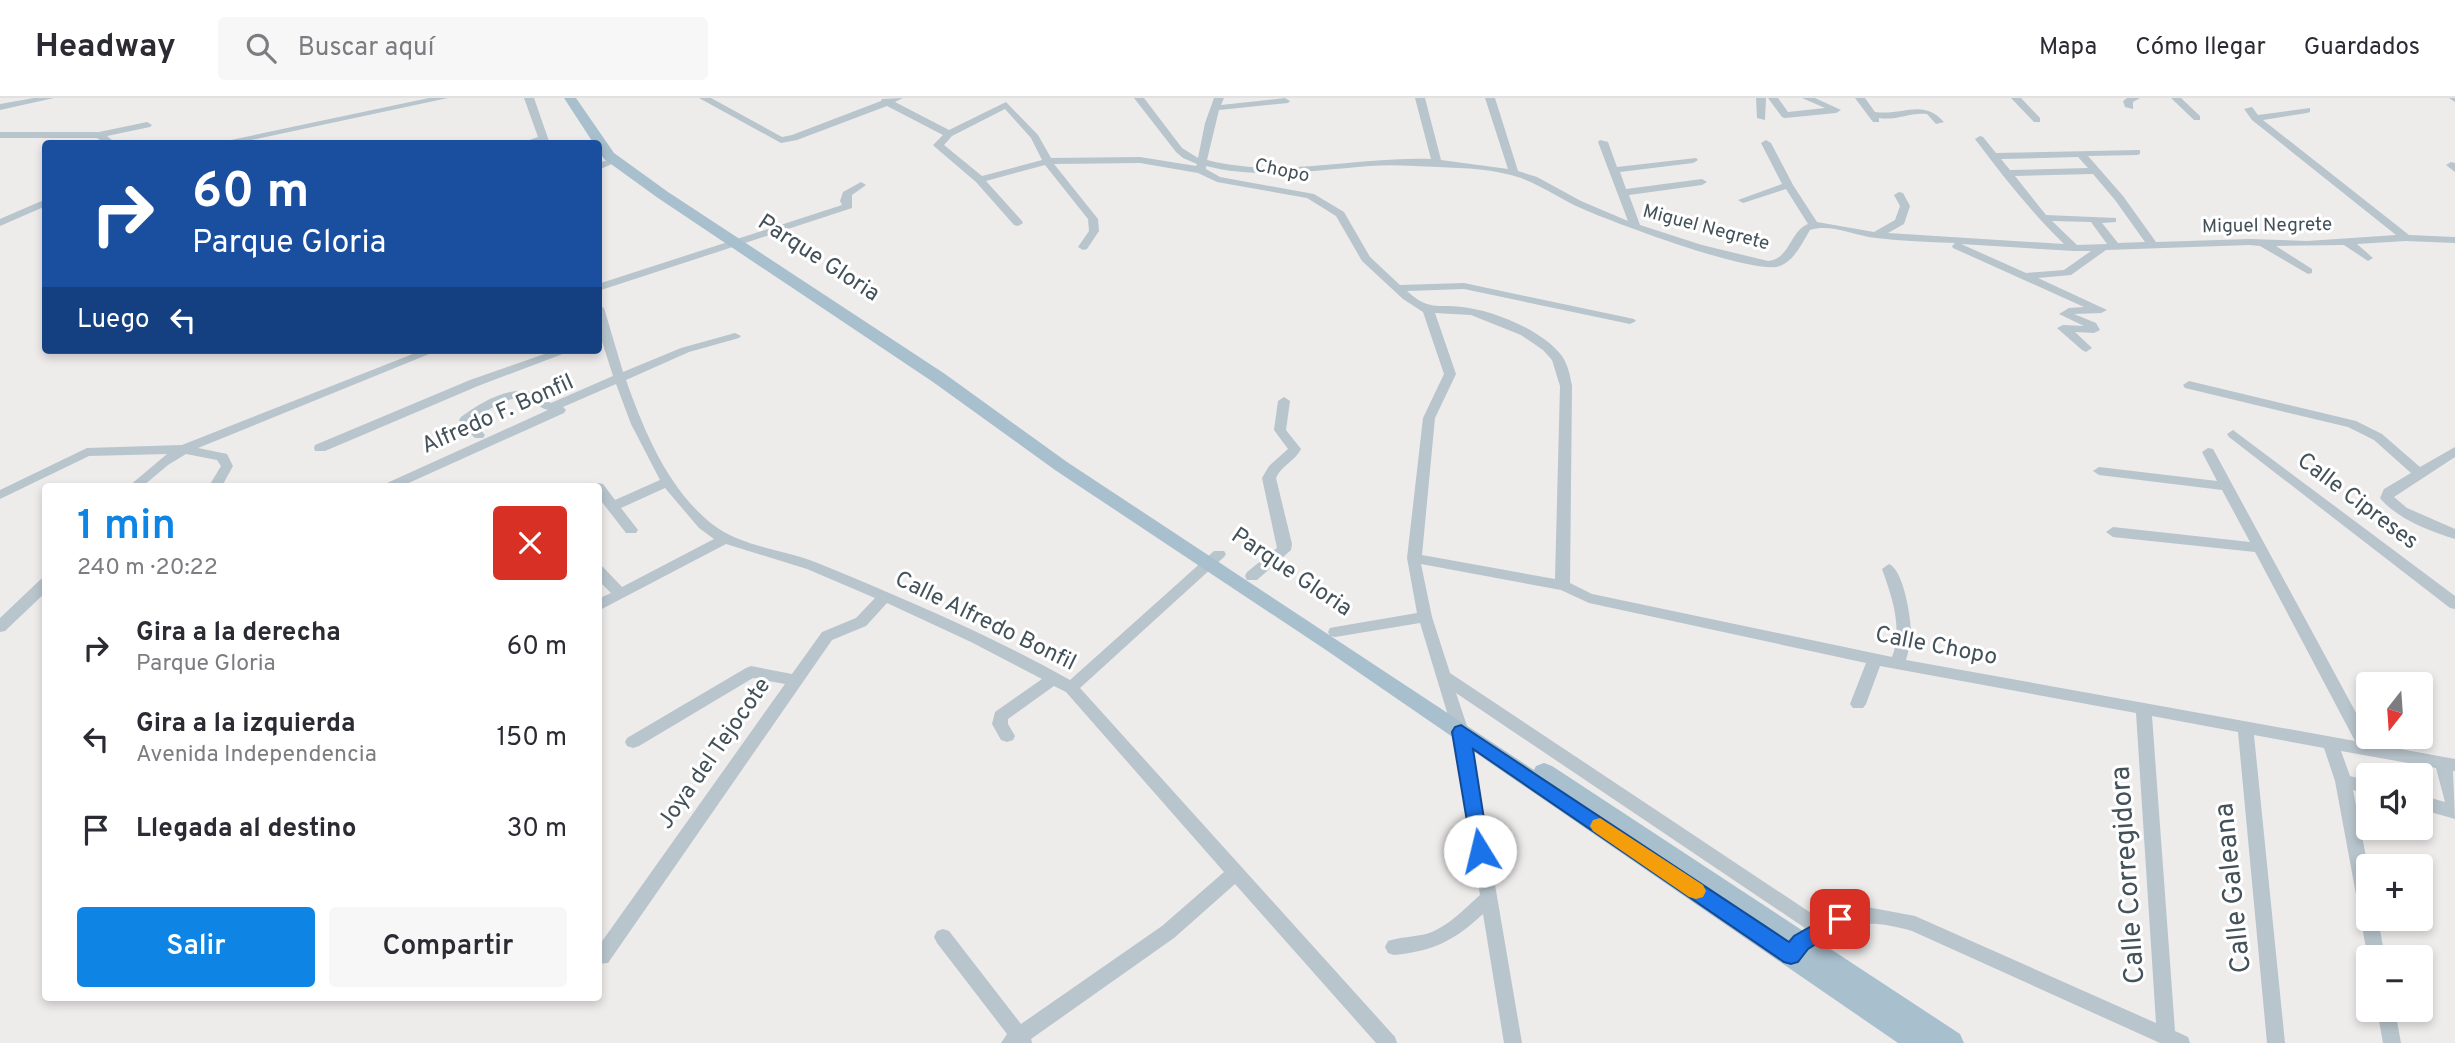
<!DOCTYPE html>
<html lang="es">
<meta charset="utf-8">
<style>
body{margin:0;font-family:Overpass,sans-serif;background:#f7f7f7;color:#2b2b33;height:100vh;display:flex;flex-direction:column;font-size:26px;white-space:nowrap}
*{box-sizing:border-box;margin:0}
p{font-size:23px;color:#7c7c81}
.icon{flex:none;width:38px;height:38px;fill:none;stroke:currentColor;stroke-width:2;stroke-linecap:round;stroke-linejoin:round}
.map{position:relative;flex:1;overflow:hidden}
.side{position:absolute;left:42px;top:385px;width:560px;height:518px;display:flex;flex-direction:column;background:#fff;border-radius:7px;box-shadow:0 4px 10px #0003}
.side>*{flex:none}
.banner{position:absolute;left:42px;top:42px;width:560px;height:214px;border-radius:7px;box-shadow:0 4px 10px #0003;background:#1a4fa0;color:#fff;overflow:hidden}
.needle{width:46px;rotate:197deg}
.buttons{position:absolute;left:2356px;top:574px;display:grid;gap:14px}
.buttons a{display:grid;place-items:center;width:77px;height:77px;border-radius:7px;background:#fff;box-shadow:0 4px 10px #0003;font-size:35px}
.pin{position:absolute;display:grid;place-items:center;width:60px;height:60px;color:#fff;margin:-30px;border-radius:14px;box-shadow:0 4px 10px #0006}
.me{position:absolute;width:77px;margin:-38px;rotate:351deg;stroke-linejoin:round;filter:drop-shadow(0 0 5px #0008)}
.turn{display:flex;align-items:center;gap:24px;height:147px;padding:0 35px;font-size:32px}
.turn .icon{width:91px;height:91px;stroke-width:2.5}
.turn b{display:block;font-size:49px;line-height:60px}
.then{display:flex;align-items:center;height:66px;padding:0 35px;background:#0003;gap:14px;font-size:26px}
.round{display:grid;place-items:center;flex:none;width:74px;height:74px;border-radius:7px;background:#f7f7f7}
.head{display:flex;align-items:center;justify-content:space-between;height:119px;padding:0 35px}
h1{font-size:42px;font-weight:600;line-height:52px;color:#0e85e5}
.cta{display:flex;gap:14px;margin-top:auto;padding:14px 35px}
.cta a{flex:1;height:80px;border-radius:7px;background:#0e85e5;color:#fff;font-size:28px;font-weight:600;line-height:80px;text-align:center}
.cta a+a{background:#f7f7f7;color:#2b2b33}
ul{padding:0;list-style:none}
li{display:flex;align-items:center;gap:21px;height:91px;padding:0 35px}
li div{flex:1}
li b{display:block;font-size:26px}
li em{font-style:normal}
header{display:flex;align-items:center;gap:42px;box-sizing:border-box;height:98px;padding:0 35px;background:#fff;border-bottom:2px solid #e1e1e2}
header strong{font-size:33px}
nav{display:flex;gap:38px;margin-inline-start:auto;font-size:24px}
.search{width:490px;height:63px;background:#f7f7f7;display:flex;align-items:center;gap:18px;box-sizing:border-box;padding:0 24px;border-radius:7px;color:#7c7c81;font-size:26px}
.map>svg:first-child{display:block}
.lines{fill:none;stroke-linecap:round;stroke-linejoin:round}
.minor{fill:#b8c5cc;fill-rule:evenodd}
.major{fill:#a8bfcd;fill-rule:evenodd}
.route{fill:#1a73e8;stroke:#114b97;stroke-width:2}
.slow{fill:#f59e0b}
.labels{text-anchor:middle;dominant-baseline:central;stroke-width:6;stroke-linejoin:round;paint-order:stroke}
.far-street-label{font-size:19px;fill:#435159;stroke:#fff}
.street-label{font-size:23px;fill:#435159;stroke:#fff}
.near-street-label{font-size:28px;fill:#435159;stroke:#fff}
</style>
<header>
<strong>Headway</strong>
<div class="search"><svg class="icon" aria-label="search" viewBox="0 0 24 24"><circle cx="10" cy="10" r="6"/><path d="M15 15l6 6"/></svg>Buscar aquí</div>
<nav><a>Mapa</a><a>Cómo llegar</a><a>Guardados</a></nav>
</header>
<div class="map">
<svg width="2455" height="945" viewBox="0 0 2455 945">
<rect width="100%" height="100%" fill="#eeebeb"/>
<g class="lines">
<path class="minor" d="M34 0H54L0 12V6Z
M429 0H448L233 46H212Z
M524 0H534L550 46H518L538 39Z
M699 0H711L782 39 792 37 881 3 882 1 903 0 895 4 949 32 1006 4 1038 37 1051 60 1140 59 1196 68 1197 66 1183 60 1176 54 1134 0H1144L1182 50 1198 60 1205 25 1214 0H1224L1221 7 1285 0 1290 3 1288 5 1219 12 1207 62C1280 81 1357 58 1431 61L1415 0H1425L1441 62 1508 71 1485 0H1495L1518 73 1537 79 1581 103 1628 123 1598 44 1600 42 1608 44 1617 69 1696 60 1698 62 1693 65 1620 74 1626 91 1702 81 1707 84 1702 87 1629 97 1640 127 1702 147 1768 163C1790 161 1790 133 1808 126L1786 91 1743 105 1738 102 1782 86 1761 45 1766 42 1771 45 1793 87 1817 124 1874 134 1895 122 1900 108 1894 97 1899 94 1903 95 1910 108 1904 126 1888 135 2064 146C2031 114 2002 77 1975 41L1980 38 1983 39 1996 55 2140 52V56L2137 57 2088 58 2123 98 2156 144 2250 141 2307 143 2396 137 2252 22 2244 11 2252 9 2258 17 2310 10V14L2307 15 2263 22 2409 137 2455 139V145L2406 143 2357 146 2373 160 2368 163 2344 147 2276 148 2312 171V175L2308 176 2260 148 2250 147 2106 152 2071 177 2038 180 2107 212 2101 215 2074 216 2096 225 2100 232 2094 235 2075 234 2092 250 2086 254 2082 252 2057 230 2063 227 2084 228 2059 216 2069 210 2084 209 1953 150 1952 148 1955 145C1929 144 1902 143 1876 140 1856 138 1830 125 1810 132 1802 145 1795 162 1780 168 1755 178 1612 124 1583 111 1562 102 1543 88 1521 80 1495 71 1465 70 1438 69 1416 68 1392 66 1370 68 1315 72 1261 82 1206 68V71L1220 79 1314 96 1344 114 1370 159 1400 187 1464 185 1634 221 1636 223 1630 226 1464 191 1407 193C1429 213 1436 206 1462 209 1492 212 1543 232 1562 258 1568 267 1570 277 1572 288L1570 485 1592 496 1892 559C1903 530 1892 499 1882 471L1889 466C1904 472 1912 524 1911 540 1910 547 1908 555 1906 562L2355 643 2255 454 2113 439 2106 434 2113 429 2250 444 2222 392 2099 377 2093 373 2099 369 2217 383 2202 354 2208 350 2213 351 2373 646 2455 661V673H2453L2455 721 2420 711V697L2445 704 2436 670 2341 653 2350 678 2368 683V697L2353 692 2368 769V821H2378L2385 859 2368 861 2335 683 2324 650 2254 637 2285 945H2267L2238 634 2152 618 2175 933 2188 939 2190 945H2160L1912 833C1877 823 1854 822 1822 839 1812 844 1807 855 1796 859L1790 857 1787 851 1790 845 1805 830 1456 595 1469 634 1522 945H1504L1483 816C1454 843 1433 853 1394 857L1388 855 1385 849 1388 843C1400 839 1413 839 1426 836 1447 830 1464 811 1480 797L1453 634 1420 525 1335 539 1330 538 1328 534 1330 530 1335 529 1417 515 1407 460 1423 320 1444 276 1423 214 1403 201 1362 163 1336 118 1307 100 1217 84 1198 75 1140 65 1054 66 1098 121 1099 133 1087 151 1083 152 1078 149 1089 133 1088 121 1045 67 986 83 1022 123 1023 125 1018 128 1014 127 976 84 935 49 933 47 943 37 887 8 797 42 781 45ZM1005 11 1031 40 1042 62 982 78 944 47 952 38ZM2078 59 2088 70 2010 72 2001 61ZM2093 76 2115 102 2145 144 2118 145 2102 125 2116 124V120L2046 117 2015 78ZM2052 123 2091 124 2107 146 2077 147ZM1961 146 2074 153H2091L2064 172 2026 175ZM1435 215 1471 217 1521 237 1543 252 1552 262 1560 288 1555 481 1422 457 1435 320 1456 276ZM1421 466 1561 492 1589 505 1866 565 1850 606 1853 610H1863L1866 606 1880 568 2136 615 2156 925 1915 818 1867 809 1837 814 1820 821 1450 575 1432 519Z
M1756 0H1766L1765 22 1757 20Z
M1768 0H1778L1788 14 1825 10 1802 0H1815L1841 12 1836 15 1785 20 1782 19Z
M1855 0H1865L1875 14C1904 18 1922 0 1944 24L1936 26 1927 16C1910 14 1896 23 1879 20V24H1873Z
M2011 0H2021L2040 20V24H2034Z
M2127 0H2140L2133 4V11L2125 9 2123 3Z
M2171 0H2181L2200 18V22H2194Z
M2449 0H2455V4Z
M147 24 152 27 150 29 107 38 117 46H106L97 40H0V34H99Z
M611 61 619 63 598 72V65Z
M2451 64 2455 65V74L2446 67Z
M861 84 866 87 852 97V110L598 193V186L842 107 840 103 843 94Z
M46 101V108L0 128V121Z
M598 207 604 210 623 274 681 250 735 235 741 238 739 240 689 254 626 282C644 333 668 391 712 426 743 450 785 451 820 466 905 501 990 537 1070 582L1214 453H1224L1226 456 1224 459 1080 590 1395 939 1397 945H1376L1235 786 1174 840 1031 941 1032 945H1001L1007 936 937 845 934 839 937 833 943 831 949 833 1021 926 1162 828 1224 774 1066 594 1054 588 1008 621V626L1015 638 1013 642 1007 644 1001 642 992 626 995 614 1042 581 971 544 887 505 866 528 832 542 608 865 598 866V849L785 586 753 580 639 648 633 650 627 648 625 644 627 640 746 570 751 568 792 576 822 534 856 520 875 500 807 471 726 446 598 513V501L611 495 598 482V467L603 469 622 489 714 441 699 430 665 390 621 410 638 432 636 435H626L598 399V388H592L598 385 603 386 615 402 660 382 631 326 616 286 563 309 566 312 564 315 402 388H386L387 385 548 312C539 310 532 301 524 300 507 298 485 314 472 322L485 337 483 340H475L468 333 449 340 445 339 443 336 462 326 459 322 461 319C478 306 508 288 530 294 538 296 544 302 551 305L613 278 598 231Z
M423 252H439L198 350 227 356 233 368 222 388H209L221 368 217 362 186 356 168 367 143 388H129L167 356 89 358 0 401V392L87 350 182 347Z
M556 252H573L478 288 325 353H315L314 350 315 347 470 282Z
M2189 283 2356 323 2382 336 2420 369 2455 349V359L2394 399 2407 410 2455 431V441C2430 433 2397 421 2380 400L2384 391 2411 375 2374 342 2348 329 2185 290 2183 287Z
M1284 299 1290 303 1286 332 1301 351C1295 363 1281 368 1276 380L1292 446 1291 452 1257 482H1247L1245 478 1247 474 1277 450 1262 380 1269 368 1288 351 1274 332 1278 303Z
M2233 332 2455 498V511L2450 510 2229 339 2227 336Z
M46 480V494L5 533 0 534V520L41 481Z
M2377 912H2395L2401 945H2383Z"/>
<path class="major" d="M564 0H576L614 55 668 94 945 276 1067 364 1534 672 1536 668 1544 665 1552 668 1960 936 1964 945H1898L1326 552 1055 372 933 284 658 100 604 61 598 52V46H594Z"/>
</g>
<path class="route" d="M1461 627 1789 844 1794 838 1840 812 1847 814 1850 821 1847 827 1808 851 1798 864 1791 866 1784 864 1473 651 1489 753 1486 759 1480 761 1473 759 1452 634 1455 629Z"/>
<path class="slow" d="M1600 720 1703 787 1706 793 1703 799 1696 801 1689 799 1593 733 1590 728 1593 722Z"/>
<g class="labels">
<g class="far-street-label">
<text transform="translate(1282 73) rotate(12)">Chopo</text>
<text transform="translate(2267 128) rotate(-1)">Miguel Negrete</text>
<text transform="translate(1706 130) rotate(15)">Miguel Negrete</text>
</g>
<g class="street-label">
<text transform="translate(818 161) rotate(33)">Parque Gloria</text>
<text transform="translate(498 317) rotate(-24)">Alfredo F. Bonfil</text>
<text transform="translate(2357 404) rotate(37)">Calle Cipreses</text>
<text transform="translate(1291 475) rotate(34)">Parque Gloria</text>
<text transform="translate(985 524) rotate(26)">Calle Alfredo Bonfil</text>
<text transform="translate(1936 549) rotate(11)">Calle Chopo</text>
<text transform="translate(715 656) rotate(-55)">Joya del Tejocote</text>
</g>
<g class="near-street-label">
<text transform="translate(2129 777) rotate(-94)">Calle Corregidora</text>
<text transform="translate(2234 790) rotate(-96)">Calle Galeana</text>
</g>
</g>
</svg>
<div class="buttons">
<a><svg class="needle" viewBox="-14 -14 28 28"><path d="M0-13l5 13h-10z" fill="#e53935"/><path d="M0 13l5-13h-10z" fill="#7c7c81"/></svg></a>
<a><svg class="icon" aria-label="sound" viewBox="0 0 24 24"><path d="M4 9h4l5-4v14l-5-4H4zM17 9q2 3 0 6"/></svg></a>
<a>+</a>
<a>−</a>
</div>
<div class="pin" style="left:1840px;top:821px;background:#d93025"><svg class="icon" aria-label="arrive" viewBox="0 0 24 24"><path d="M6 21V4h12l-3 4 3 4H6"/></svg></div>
<svg class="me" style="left:1480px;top:753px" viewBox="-20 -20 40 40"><circle r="19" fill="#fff"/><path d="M0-13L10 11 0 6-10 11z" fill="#1a73e8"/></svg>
<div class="banner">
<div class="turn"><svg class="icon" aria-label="right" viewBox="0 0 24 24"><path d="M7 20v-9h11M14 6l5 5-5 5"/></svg><div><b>60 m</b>Parque Gloria</div></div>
<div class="then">Luego<svg class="icon" aria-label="left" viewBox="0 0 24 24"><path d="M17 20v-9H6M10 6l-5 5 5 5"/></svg></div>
</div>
<section class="side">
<div class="head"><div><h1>1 min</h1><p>240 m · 20:22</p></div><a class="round" style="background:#d93025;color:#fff"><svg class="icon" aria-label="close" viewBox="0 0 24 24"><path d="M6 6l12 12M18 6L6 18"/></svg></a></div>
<ul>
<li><svg class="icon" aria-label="right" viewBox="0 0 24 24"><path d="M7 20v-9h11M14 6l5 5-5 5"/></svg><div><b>Gira a la derecha</b><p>Parque Gloria</p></div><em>60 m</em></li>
<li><svg class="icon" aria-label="left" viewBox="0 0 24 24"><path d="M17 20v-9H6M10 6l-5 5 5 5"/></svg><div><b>Gira a la izquierda</b><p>Avenida Independencia</p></div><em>150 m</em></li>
<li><svg class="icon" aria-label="arrive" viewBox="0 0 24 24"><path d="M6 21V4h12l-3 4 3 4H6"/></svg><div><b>Llegada al destino</b></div><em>30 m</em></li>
</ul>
<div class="cta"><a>Salir</a><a>Compartir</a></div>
</section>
</div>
